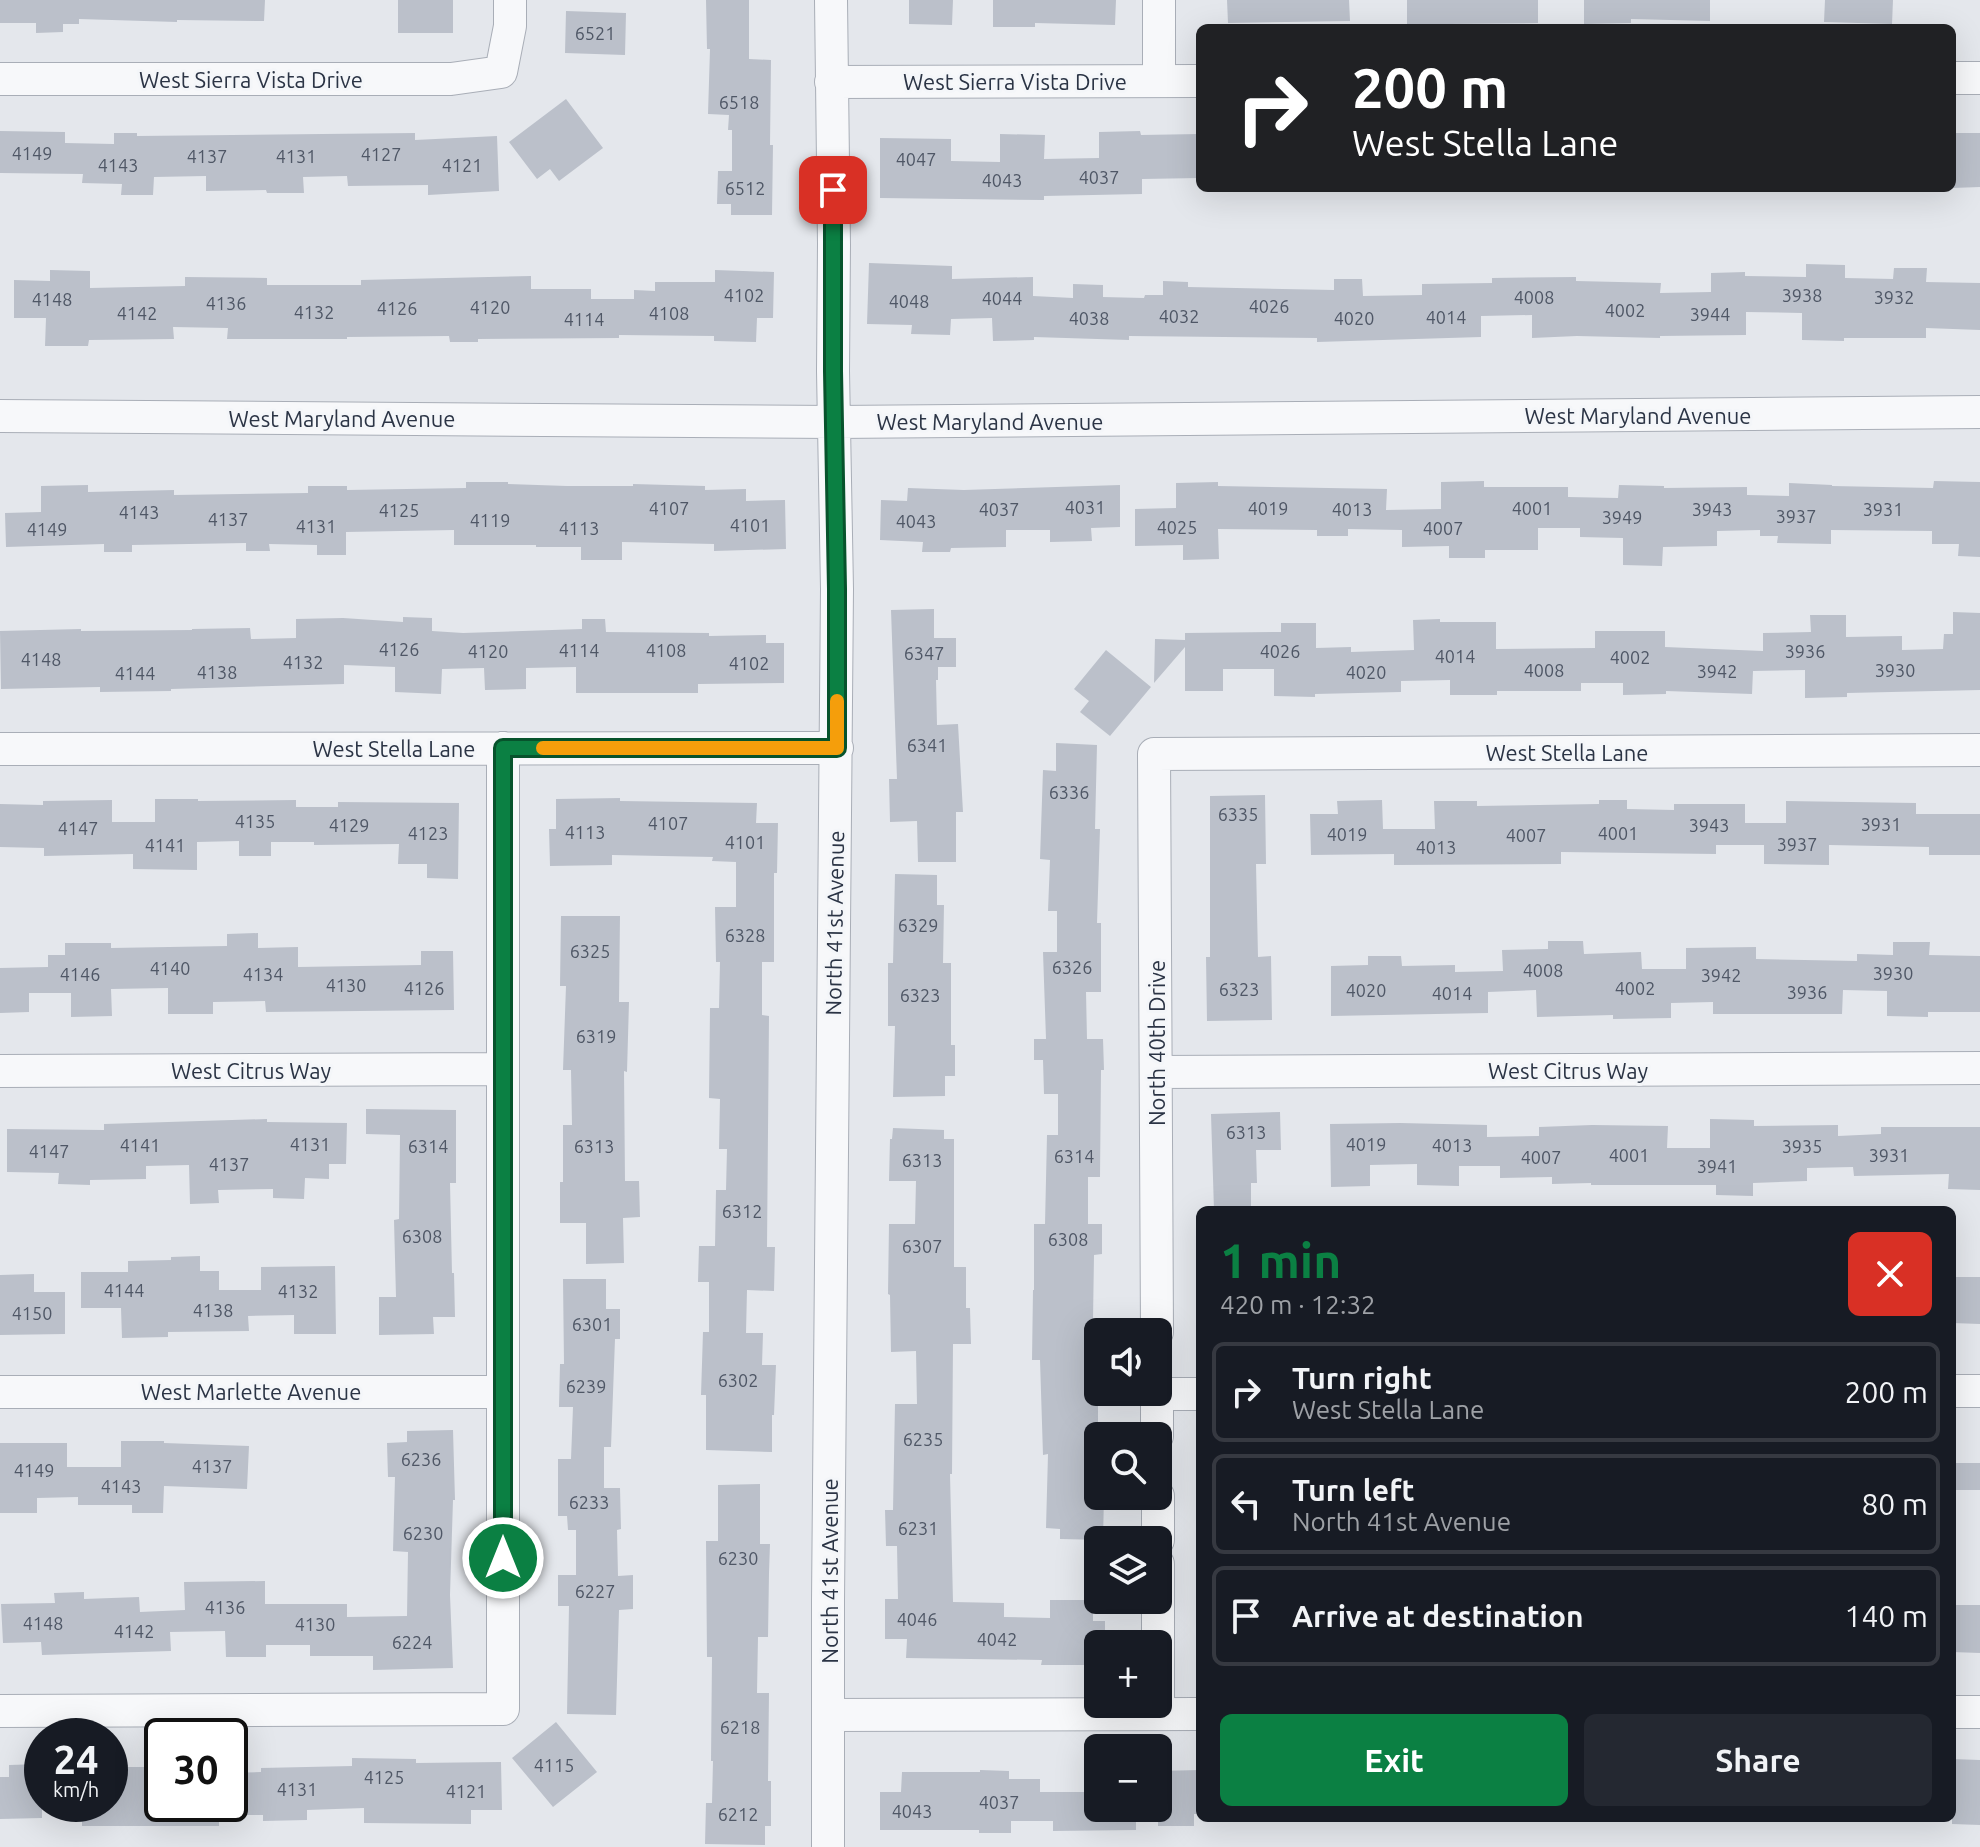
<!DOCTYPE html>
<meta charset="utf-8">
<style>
body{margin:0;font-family:Ubuntu,sans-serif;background:#242831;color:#f1f3f6;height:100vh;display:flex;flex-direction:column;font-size:30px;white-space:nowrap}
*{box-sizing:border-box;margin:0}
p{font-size:26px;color:#9ea1a6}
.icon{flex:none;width:44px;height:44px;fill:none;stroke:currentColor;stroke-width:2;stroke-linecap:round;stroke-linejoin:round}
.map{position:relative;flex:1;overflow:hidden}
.drawer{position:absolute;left:1196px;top:1206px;width:760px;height:616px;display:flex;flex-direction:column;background:#171b24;border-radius:12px;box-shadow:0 8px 32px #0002}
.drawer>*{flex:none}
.banner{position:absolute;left:1196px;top:24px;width:760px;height:168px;border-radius:12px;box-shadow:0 8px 32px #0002;background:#202124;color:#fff;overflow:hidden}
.buttons{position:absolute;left:1084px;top:1318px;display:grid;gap:16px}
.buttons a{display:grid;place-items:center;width:88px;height:88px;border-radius:12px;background:#171b24;box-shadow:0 8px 32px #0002;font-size:40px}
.speed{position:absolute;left:24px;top:1718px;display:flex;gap:16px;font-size:40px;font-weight:700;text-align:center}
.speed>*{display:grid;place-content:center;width:104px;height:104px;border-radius:50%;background:#171b24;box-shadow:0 8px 32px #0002;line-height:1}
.speed small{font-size:20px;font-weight:400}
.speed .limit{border:4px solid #111;border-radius:12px;background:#fff;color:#111}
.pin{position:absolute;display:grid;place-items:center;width:68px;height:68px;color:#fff;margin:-34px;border-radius:16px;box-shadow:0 4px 12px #0006}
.me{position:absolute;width:88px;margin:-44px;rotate:0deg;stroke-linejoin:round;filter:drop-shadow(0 0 6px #0008)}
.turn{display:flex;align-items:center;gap:28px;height:168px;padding:0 24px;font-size:36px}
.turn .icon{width:104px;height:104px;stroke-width:2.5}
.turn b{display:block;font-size:56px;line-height:68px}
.round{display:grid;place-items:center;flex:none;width:84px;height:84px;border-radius:12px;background:#242831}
.summary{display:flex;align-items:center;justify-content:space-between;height:136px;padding:0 24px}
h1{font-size:48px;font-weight:700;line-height:60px;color:#0b8043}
.cta{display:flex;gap:16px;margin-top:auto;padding:16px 24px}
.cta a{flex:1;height:92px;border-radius:12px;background:#0b8043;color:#fff;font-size:32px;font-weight:700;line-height:92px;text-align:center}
.cta a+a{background:#242831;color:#f1f3f6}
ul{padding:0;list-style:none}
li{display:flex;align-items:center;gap:24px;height:100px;margin:0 16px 12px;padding:0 8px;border:4px solid #363941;border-radius:12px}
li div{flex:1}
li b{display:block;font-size:30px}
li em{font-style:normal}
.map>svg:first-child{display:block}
.building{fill:#bbc0ca}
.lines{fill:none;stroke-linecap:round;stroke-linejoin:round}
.minor-casing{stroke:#a9aeb7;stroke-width:34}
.minor{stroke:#f7f8fa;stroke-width:32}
.route-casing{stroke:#07532c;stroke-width:20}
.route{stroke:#0b8043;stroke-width:14}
.slow{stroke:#f59e0b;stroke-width:14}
.labels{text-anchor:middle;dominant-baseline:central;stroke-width:6;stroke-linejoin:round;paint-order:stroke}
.number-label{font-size:18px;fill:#4f5766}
.street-label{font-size:22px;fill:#2b3445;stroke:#f4f6f9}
</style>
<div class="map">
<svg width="1980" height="1847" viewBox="0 0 1980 1847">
<rect width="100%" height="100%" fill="#e4e7ec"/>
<path class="building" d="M0 0H265L264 21 177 20V22L79 19V24H63V32L36 33V23H0Z
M398 0H453V33H398Z
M706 0H749V59L771 60 770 145H773L772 215H731V204H717L718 171H732V130H728L729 115 708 114 710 49H707Z
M909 0H953L952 25 909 24Z
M993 0H1116L1115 25 1035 23V27H993Z
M1227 0H1349L1350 21 1228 23Z
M1407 0H1538V23L1449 24V27L1407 28Z
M1584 0H1710V21L1631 19V23L1584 24Z
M1825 0H1893L1892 24 1824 22Z
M566 11 626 13 625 55 565 53Z
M566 99 603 148 559 181 550 169 537 179 509 142Z
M0 131 65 132V143L114 144V133H137V136L415 133V140L497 136 499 191 428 195V185L348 186 347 176 303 177 304 193H267L266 190 206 191V176L154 177 153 195H121L122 184 82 183 83 174 0 173Z
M1140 131 1141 135 1200 134V178L1142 179V194L1044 196V200L880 198V138L951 139V161L1000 162V134L1045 135 1044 159 1099 158V132Z
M1952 133H1980V187L1952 188Z
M869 263 952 266V279L1033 277V296L1073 298V284L1103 285V297L1144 298 1145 295H1163V281L1188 282V287L1334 290V279H1362L1363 296 1422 295V284L1492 283V278L1576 277V281L1661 283 1660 293 1711 292V273L1745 272V276L1806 277V264L1845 265V278L1893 279 1894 268H1927L1926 282 1980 283V330L1926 328V338H1844V341L1802 340V313L1746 312V335L1660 336V338L1577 336 1532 338V315L1481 316V337L1317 342V338L1129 336V340L1034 337V340L993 341 992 318 951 319 950 335 911 334 912 325 867 324Z
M50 270 90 271V288L185 286V277L267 278V285H361V280L531 276V289H591V299H634V290L655 291V282H715V270L774 272 773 318H757L756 342 714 341V336L619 335V338L478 339V342H450L449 336 347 337V339H227L228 328 173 327 174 339 89 340 88 346H45L46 318H14V280L50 281Z
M1484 481V487H1568V497L1618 498 1619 485 1664 486V488L1747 487V495L1789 496V483L1832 485V486L1933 488 1934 481 1980 482V557L1958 556 1959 544H1932V531L1831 530V544L1777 543 1778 536H1760V530L1717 531V546L1663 547 1662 566 1623 565V538L1580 537V528H1538V550H1485V558H1449V546L1402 547V530L1348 529V536H1317V530L1218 529 1219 559 1183 560V545L1135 546V509L1176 508V483L1218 482V486L1387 489 1386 510 1441 509V482Z
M466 482H508V484L567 486H633V484L705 486V490L746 489V501L785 500 786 549 714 551V544L622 542V560H581V547H536V545H454V530L346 532V555H317V545L269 544 270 551H246V543L132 545V552H104V544L6 547 5 513 41 512V486L88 485V492L174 490V495L308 493V486H347V490L466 488Z
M1120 485V527L1091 528 1092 541 1050 542V530H1006V547L951 548 950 552H922L923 542 880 540 881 500 907 501 908 488 964 490Z
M934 609V638H956V667H938V680H936L937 725 958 724 963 812H956V862H918L917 821 890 822 889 779H897L891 610Z
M1953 612 1980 613V690L1847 693V697L1805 698V670L1753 671 1752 694 1666 691V694L1623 695V683H1581V691H1497V695H1450V680L1401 681V692L1315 694V697L1274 696V669H1223V691H1185V647L1154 683 1155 639 1185 640V633L1281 632V623H1316V648L1351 647V652L1414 650 1413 620 1440 619V622H1496V649L1595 648V631H1665V647L1763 651V633L1811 632 1810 615H1846V637L1902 636V650L1943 649 1944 634H1953Z
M403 617 432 618V631L463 633 582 629V619H605L606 632 709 633V636L766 635V643H784V683L698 684V693H576V667L526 668V689L485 690 484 668 442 669 441 694 395 692V667L344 665V684L171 689V691L100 692V687L1 689 0 631 81 629V631L192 630V629L250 628 251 639 296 638V619L343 618 403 622Z
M1106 650 1151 687 1110 736 1080 712 1089 701 1074 689Z
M1056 743 1097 745 1095 829H1100L1097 923H1101V992H1086L1087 1039H1103L1104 1070H1101L1100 1177H1088V1224H1102V1254L1094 1255 1093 1320H1098V1496H1104L1103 1540 1060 1539V1529L1046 1528 1048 1454 1043 1455 1040 1360H1032L1033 1290H1034V1224H1045L1047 1135H1058V1094H1044L1043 1060H1034V1039H1046L1043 952H1057V911H1048L1050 860 1040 859 1043 770 1056 771Z
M1265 795 1266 864H1256L1258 957 1271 956 1272 1020 1207 1021 1206 957H1210V796Z
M620 798V801L757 803 756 823H778L777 873H774V962H762V1015L769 1016 767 1247H775L774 1291 747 1290 746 1333H763L762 1365H776L774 1415H772V1452L706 1450V1395H701L703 1332H709V1282H698L699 1246H715L716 1190H726L727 1149H719L720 1099 709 1098 710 1008H719L720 962H716L715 907H736V862L712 861 713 857 612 855V865L550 866 549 829H556V799Z
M155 799H198V801L296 800V807H338V802L459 803 458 879 427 878V864H398L399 844 314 845V842H271V856H239V841L197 842V870L133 869V854L44 856V848L0 847V804L43 805V801L112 800V822H155Z
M1382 800 1383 829H1435L1434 801H1477V806L1599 804V800H1627V809L1674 810V804H1745V823H1786V801L1916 803V814H1980V855H1929V847L1829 845V865L1764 864V845H1716V854L1561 852V864L1394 865V854L1311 855 1310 814H1338L1337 801Z
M895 874 937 875V905H944L943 963H951V1045H955V1076H945V1096L893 1097 895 1026H888V963H893Z
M561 916H620L619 1002H629L627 1072 624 1071 625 1181H639L640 1217 623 1218 624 1263 586 1264V1223H560V1182H563V1125H572L571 1070H563L566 986H560Z
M258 933V948L298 947V967L421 965V951H453L454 1010 266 1012 265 1001 213 1002V1014H168V988L111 989 112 1016 71 1017V993H29V1012L0 1013V968L48 967V955H65V943H111V948L227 946V934Z
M1548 941H1583L1584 954 1641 952 1642 969H1686V948L1756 947V959L1857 961V954L1893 955V942H1930L1929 955 1980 956V1012H1928V1017L1887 1016V991L1843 990 1842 1014H1713V1002L1671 1003V1018L1613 1019V1015L1537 1017 1536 990 1488 992V1013L1331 1016V966L1368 965V956H1401L1402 966 1455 965V972L1503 971 1502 950 1548 949Z
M366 1109 456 1110V1183H450L452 1273H454L455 1317H433L434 1334 379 1335V1297H396L394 1220 399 1219 400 1135 366 1134Z
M1280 1112 1281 1150H1256L1257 1183H1251V1210H1214L1211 1114Z
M267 1119V1122L347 1123 346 1164H329V1179L305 1178 304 1199 273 1198V1189L218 1190 219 1203 190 1204 189 1165 146 1166V1179L90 1180V1185L58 1184 59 1173 7 1172V1129L104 1130V1124Z
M1710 1119 1754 1120V1126L1838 1125V1136L1881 1134V1127H1980V1190L1948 1189 1949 1174 1854 1176 1853 1167 1807 1168V1181L1753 1183V1196L1716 1195V1185H1591V1183L1552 1184V1177L1500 1178V1166H1459V1186L1417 1185V1164L1370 1165V1186L1331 1187 1330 1124 1400 1123 1487 1125V1137L1539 1136V1127L1592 1125 1668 1126 1667 1148H1710Z
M893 1128 944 1130V1139H954V1267H966V1308H970L971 1344H953L952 1474H950L953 1602 1004 1603V1617L1050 1618V1600H1093V1621H1105V1644H1098V1665H1041L1042 1660 906 1658 907 1639H885V1599H898L897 1546H886L885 1510H893L895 1404H917L916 1351 891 1352 890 1295 888 1294 889 1224H915L916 1181H889L890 1139H892Z
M200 1256V1271H219V1290H261V1267L335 1266 336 1334H294V1315L248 1316 249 1331 168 1332V1337L122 1338 121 1308H81V1272H128V1261L171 1260V1257Z
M34 1274V1292H65V1334L0 1335V1275Z
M1952 1277H1980V1324L1952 1323Z
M563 1279H606V1309H620V1339H615L611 1447H604V1488H620L621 1529 617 1530 618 1576 633 1575V1609L619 1610 616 1715 567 1714 569 1606H558V1575H576V1530H568L567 1516H558V1459H571L573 1407H559L560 1364H564Z
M453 1430 455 1500H453L450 1595 453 1668 373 1670V1656H310V1645H266V1657H226L225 1631 170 1632 171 1651 42 1655 41 1642 3 1643 1 1604 55 1603 54 1593 84 1592V1599L139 1597 140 1612 185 1610 184 1582 265 1581V1604H347V1617L407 1616 408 1552 393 1551 395 1477H388L387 1443 407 1442V1431Z
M121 1441H164V1443L249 1446 247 1489 164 1486 163 1513H132V1505H78V1497L37 1498V1513H0V1443H67V1467H121Z
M1952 1463H1980V1490H1952Z
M760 1484V1544H770L769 1573 768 1637H758L757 1693H769L768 1781H771V1826H765V1845L705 1844 706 1803H712L713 1761H711L712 1657H707L706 1541H718V1485Z
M1952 1605H1980V1653L1952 1652Z
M556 1722 597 1772 553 1807 512 1758Z
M352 1758 416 1759V1763L501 1762 502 1810H471V1824L364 1823V1808L307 1810V1820L263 1821V1815H230V1773L261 1772V1768L352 1766Z
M1952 1759 1980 1760V1825L1952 1824Z
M42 1764V1818L0 1819V1777H9V1765Z
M110 1767H153V1804H219V1826H82V1804H110Z
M980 1770 1009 1771V1779H1040V1792H1098V1808H1136V1830L1053 1831V1821H1011V1833H979V1830H880V1792H901L902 1772H980Z
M1200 1770V1814H1194V1826H1158V1771Z"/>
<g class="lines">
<defs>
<path id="minor" d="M1159 0V81
M1952 78H1980
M0 79H451L501 72 510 26V0
M831 82 1200 81
M0 416 835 422 1980 412
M0 749 837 748
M0 1071 503 1069
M1156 1072 1980 1068
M1157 1332 1154 754 1980 750
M1952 1391H1980
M0 1392H503
M1157 1392V1436
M1157 1394H1200
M1158 1496V1540
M1158 1564V1714
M0 1711 503 1709V748
M1952 1712H1980
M828 1715 1200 1714
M828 1847V1602L837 589 833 371 834 244 831 0"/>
</defs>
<use href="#minor" class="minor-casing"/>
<use href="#minor" class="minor"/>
</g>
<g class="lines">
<defs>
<path id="route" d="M503 1558V748H837V589L833 371V190"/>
</defs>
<use href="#route" class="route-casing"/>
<use href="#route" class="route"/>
<path class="slow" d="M543 748H837V701"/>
</g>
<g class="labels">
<g class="number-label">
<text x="595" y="33">6521</text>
<text x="739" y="102">6518</text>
<text x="32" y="153">4149</text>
<text x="381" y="154">4127</text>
<text x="207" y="156">4137</text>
<text x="296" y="156">4131</text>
<text x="916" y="159">4047</text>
<text x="118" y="165">4143</text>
<text x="462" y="165">4121</text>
<text x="1099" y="177">4037</text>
<text x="1002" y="180">4043</text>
<text x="745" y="188">6512</text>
<text x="744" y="295">4102</text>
<text x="1802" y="295">3938</text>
<text x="1534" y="297">4008</text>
<text x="1894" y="297">3932</text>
<text x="1002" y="298">4044</text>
<text x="52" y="299">4148</text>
<text x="909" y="301">4048</text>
<text x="226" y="303">4136</text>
<text x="1269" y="306">4026</text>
<text x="490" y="307">4120</text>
<text x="397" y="308">4126</text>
<text x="1625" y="310">4002</text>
<text x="314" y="312">4132</text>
<text x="137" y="313">4142</text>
<text x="669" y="313">4108</text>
<text x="1710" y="314">3944</text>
<text x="1179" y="316">4032</text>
<text x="1446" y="317">4014</text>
<text x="1089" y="318">4038</text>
<text x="1354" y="318">4020</text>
<text x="584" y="319">4114</text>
<text x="1085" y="507">4031</text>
<text x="669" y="508">4107</text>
<text x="1268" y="508">4019</text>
<text x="1532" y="508">4001</text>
<text x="999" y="509">4037</text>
<text x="1352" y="509">4013</text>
<text x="1712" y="509">3943</text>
<text x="1883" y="509">3931</text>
<text x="399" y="510">4125</text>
<text x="139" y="512">4143</text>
<text x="1796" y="516">3937</text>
<text x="1622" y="517">3949</text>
<text x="228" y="519">4137</text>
<text x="490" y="520">4119</text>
<text x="916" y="521">4043</text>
<text x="750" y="525">4101</text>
<text x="316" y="526">4131</text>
<text x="1177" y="527">4025</text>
<text x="579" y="528">4113</text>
<text x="1443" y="528">4007</text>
<text x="47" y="529">4149</text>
<text x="399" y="649">4126</text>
<text x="579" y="650">4114</text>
<text x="666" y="650">4108</text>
<text x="488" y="651">4120</text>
<text x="1280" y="651">4026</text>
<text x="1805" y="651">3936</text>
<text x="924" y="653">6347</text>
<text x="1455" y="656">4014</text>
<text x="1630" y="657">4002</text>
<text x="41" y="659">4148</text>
<text x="303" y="662">4132</text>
<text x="749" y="663">4102</text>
<text x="1544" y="670">4008</text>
<text x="1895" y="670">3930</text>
<text x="1717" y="671">3942</text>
<text x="217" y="672">4138</text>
<text x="1366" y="672">4020</text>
<text x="135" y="673">4144</text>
<text x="927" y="745">6341</text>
<text x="1069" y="792">6336</text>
<text x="1238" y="814">6335</text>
<text x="255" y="821">4135</text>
<text x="668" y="823">4107</text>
<text x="1881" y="824">3931</text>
<text x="349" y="825">4129</text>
<text x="1709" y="825">3943</text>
<text x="78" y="828">4147</text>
<text x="585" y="832">4113</text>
<text x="428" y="833">4123</text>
<text x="1618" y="833">4001</text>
<text x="1347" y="834">4019</text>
<text x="1526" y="835">4007</text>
<text x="745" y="842">4101</text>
<text x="1797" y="844">3937</text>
<text x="165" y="845">4141</text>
<text x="1436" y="847">4013</text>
<text x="918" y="925">6329</text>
<text x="745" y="935">6328</text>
<text x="590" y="951">6325</text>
<text x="1072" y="967">6326</text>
<text x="170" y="968">4140</text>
<text x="1543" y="970">4008</text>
<text x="1893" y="973">3930</text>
<text x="80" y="974">4146</text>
<text x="263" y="974">4134</text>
<text x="1721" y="975">3942</text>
<text x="346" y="985">4130</text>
<text x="424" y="988">4126</text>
<text x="1635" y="988">4002</text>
<text x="1239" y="989">6323</text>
<text x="1366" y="990">4020</text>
<text x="1807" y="992">3936</text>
<text x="1452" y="993">4014</text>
<text x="920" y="995">6323</text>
<text x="596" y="1036">6319</text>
<text x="1246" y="1132">6313</text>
<text x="310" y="1144">4131</text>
<text x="1366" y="1144">4019</text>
<text x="140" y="1145">4141</text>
<text x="1452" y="1145">4013</text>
<text x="428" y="1146">6314</text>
<text x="594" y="1146">6313</text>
<text x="1802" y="1146">3935</text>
<text x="49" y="1151">4147</text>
<text x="1629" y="1155">4001</text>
<text x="1889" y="1155">3931</text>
<text x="1074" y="1156">6314</text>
<text x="1541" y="1157">4007</text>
<text x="922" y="1160">6313</text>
<text x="229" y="1164">4137</text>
<text x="1717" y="1166">3941</text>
<text x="742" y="1211">6312</text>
<text x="422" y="1236">6308</text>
<text x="1068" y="1239">6308</text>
<text x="922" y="1246">6307</text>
<text x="124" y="1290">4144</text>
<text x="298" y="1291">4132</text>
<text x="213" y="1310">4138</text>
<text x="32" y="1313">4150</text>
<text x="592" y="1324">6301</text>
<text x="738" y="1380">6302</text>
<text x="586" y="1386">6239</text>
<text x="923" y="1439">6235</text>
<text x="421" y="1459">6236</text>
<text x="212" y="1466">4137</text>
<text x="34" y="1470">4149</text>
<text x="121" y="1486">4143</text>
<text x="589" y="1502">6233</text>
<text x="918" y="1528">6231</text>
<text x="423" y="1533">6230</text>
<text x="738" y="1558">6230</text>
<text x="595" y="1591">6227</text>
<text x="225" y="1607">4136</text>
<text x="917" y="1619">4046</text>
<text x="43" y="1623">4148</text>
<text x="315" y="1624">4130</text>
<text x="134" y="1631">4142</text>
<text x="997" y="1639">4042</text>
<text x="412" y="1642">6224</text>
<text x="740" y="1727">6218</text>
<text x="554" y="1765">4115</text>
<text x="384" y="1777">4125</text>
<text x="297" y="1789">4131</text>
<text x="466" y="1791">4121</text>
<text x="999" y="1802">4037</text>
<text x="912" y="1811">4043</text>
<text x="738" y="1814">6212</text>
</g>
<g class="street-label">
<text x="251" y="79">West Sierra Vista Drive</text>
<text x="1015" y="81">West Sierra Vista Drive</text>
<text x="1638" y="415">West Maryland Avenue</text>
<text x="342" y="418">West Maryland Avenue</text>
<text x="990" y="421">West Maryland Avenue</text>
<text x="394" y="748">West Stella Lane</text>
<text x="1567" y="752">West Stella Lane</text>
<text transform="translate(834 923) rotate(-89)">North 41st Avenue</text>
<text transform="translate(1156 1043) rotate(-90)">North 40th Drive</text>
<text x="251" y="1070">West Citrus Way</text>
<text x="1568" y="1070">West Citrus Way</text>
<text x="251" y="1391">West Marlette Avenue</text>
<text transform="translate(829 1571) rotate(-90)">North 41st Avenue</text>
</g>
</g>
</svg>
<div class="buttons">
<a><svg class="icon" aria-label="sound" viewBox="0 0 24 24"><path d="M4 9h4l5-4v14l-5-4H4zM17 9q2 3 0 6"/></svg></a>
<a><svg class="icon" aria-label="search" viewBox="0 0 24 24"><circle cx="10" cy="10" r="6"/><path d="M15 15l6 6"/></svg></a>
<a><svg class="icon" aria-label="layers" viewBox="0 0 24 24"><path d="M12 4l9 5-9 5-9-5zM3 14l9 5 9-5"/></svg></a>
<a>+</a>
<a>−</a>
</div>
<div class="speed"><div>24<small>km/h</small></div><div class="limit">30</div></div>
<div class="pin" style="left:833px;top:190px;background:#d93025"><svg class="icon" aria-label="arrive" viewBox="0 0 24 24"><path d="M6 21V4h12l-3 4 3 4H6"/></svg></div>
<svg class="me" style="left:503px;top:1558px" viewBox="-20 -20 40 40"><circle r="17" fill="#0b8043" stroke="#fff" stroke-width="3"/><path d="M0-11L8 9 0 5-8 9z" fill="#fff"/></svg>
<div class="banner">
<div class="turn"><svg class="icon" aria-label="right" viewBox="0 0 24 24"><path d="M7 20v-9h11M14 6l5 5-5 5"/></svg><div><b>200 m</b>West Stella Lane</div></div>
</div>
<section class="drawer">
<div class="summary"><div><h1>1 min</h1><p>420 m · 12:32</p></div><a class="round" style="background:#d93025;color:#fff"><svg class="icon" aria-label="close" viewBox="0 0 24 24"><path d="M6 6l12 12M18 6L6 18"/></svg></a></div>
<ul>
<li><svg class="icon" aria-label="right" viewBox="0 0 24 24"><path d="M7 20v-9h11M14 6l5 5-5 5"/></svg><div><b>Turn right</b><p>West Stella Lane</p></div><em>200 m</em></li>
<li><svg class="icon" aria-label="left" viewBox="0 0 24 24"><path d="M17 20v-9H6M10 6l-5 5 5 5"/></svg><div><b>Turn left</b><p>North 41st Avenue</p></div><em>80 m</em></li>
<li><svg class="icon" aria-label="arrive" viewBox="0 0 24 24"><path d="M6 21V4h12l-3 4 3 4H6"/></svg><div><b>Arrive at destination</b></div><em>140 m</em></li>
</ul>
<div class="cta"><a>Exit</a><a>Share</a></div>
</section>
</div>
